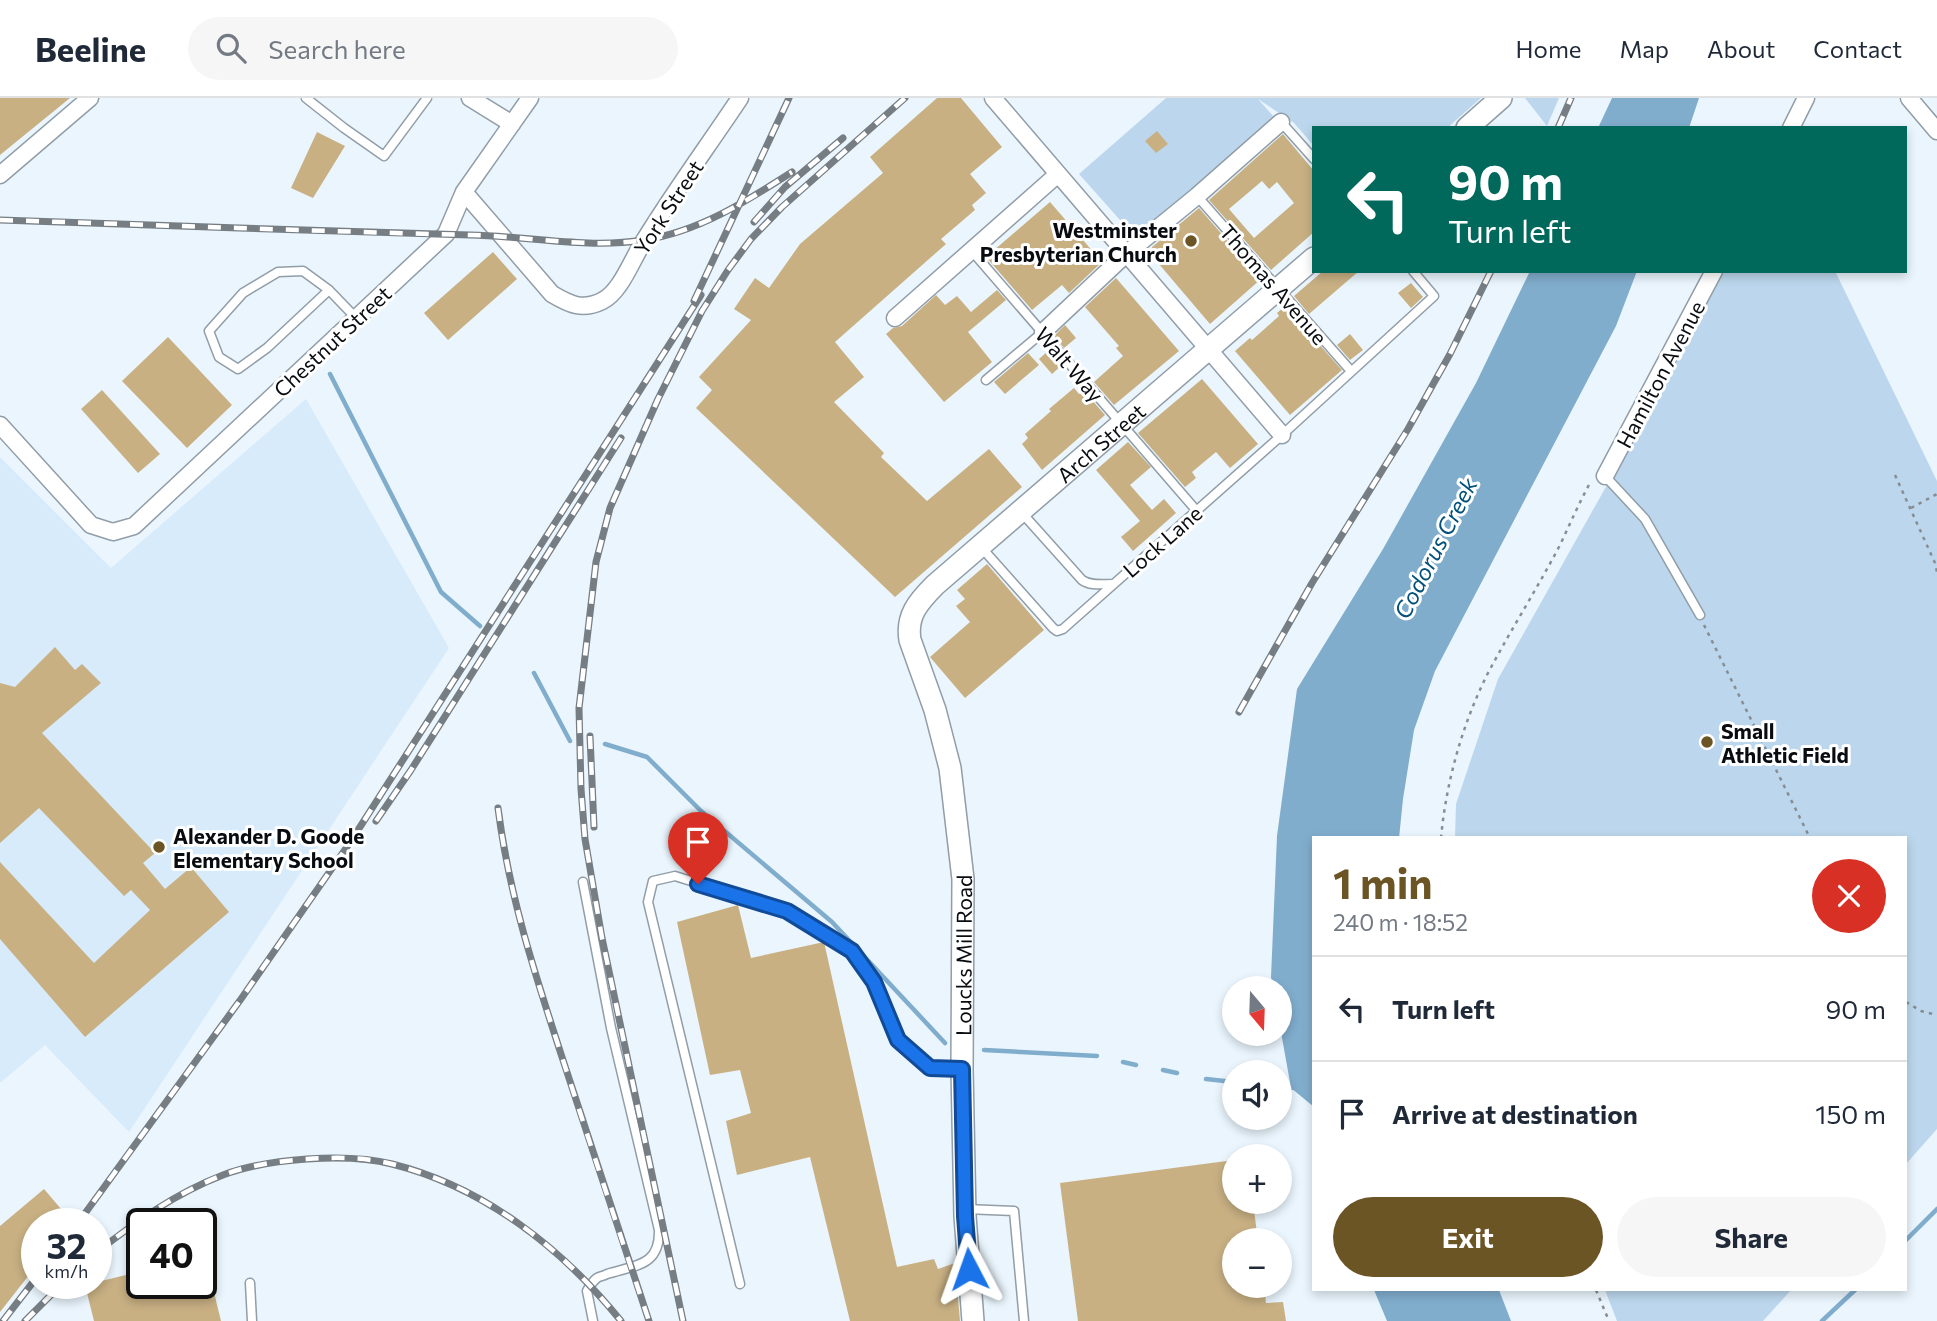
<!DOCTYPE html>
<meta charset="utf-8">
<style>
body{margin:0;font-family:Commissioner,sans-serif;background:#f6f6f7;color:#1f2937;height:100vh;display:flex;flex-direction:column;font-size:26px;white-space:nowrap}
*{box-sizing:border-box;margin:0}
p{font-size:23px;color:#747a83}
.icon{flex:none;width:38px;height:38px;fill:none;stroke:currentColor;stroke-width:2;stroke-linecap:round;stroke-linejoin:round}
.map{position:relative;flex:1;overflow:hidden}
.panel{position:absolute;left:1312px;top:738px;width:595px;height:455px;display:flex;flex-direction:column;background:#fff;border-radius:0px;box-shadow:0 4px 10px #0003}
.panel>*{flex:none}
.hud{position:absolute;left:1312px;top:28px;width:595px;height:147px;border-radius:0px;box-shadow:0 4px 10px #0003;background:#00695c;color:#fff;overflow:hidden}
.needle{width:46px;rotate:161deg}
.tools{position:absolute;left:1222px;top:878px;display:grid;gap:14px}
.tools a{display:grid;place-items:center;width:70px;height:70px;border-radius:50%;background:#fff;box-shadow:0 4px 10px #0003;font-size:35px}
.speed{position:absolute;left:21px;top:1110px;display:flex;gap:14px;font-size:35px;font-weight:700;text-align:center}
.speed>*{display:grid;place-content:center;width:91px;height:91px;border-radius:50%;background:#fff;box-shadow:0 4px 10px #0003;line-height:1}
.speed small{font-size:18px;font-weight:400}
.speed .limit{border:4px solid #111;border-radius:10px;background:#fff;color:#111}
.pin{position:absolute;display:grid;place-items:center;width:60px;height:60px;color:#fff;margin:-72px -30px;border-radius:50% 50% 50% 0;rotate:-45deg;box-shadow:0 0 7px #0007}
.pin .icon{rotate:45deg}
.me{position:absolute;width:77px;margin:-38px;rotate:356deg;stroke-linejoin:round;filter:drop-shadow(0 0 5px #0008)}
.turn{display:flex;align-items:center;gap:24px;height:147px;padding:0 21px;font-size:32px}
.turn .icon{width:91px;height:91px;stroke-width:2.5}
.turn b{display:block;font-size:49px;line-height:60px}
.round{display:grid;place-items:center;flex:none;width:74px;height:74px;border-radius:37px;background:#f6f6f7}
.overview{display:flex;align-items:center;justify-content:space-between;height:119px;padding:0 21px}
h1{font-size:42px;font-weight:700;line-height:52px;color:#6c5525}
.action{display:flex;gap:14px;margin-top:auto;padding:14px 21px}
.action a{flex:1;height:80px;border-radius:42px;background:#6c5525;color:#fff;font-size:28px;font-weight:700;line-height:80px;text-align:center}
.action a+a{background:#f6f6f7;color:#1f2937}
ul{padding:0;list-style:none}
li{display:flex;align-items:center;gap:21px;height:105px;padding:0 21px;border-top:2px solid #e0e1e3}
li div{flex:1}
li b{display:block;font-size:26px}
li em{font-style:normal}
header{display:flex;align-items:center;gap:42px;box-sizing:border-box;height:98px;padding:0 35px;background:#fff;border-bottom:2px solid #e0e1e3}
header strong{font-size:33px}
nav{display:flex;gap:38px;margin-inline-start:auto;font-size:24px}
.search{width:490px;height:63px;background:#f6f6f7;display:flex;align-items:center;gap:18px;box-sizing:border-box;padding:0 24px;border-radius:38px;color:#747a83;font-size:26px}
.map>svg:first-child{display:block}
.built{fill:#d7ebfb}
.green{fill:#bcd7ed}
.water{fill:#81adcd}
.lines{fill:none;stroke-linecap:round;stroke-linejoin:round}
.stream{stroke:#81adcd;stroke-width:4.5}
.building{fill:#c8b083;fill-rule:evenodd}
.service-casing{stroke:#919da7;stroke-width:11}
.minor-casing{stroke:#919da7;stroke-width:19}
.tertiary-casing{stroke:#919da7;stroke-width:24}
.path{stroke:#868e94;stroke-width:2.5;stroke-dasharray:3.5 5;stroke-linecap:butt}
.service{stroke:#fff;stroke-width:8}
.minor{stroke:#fff;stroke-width:16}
.tertiary{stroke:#fff;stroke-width:21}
.rail-casing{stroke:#767d83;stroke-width:7}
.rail{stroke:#fff;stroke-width:4.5;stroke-dasharray:13;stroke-linecap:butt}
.route-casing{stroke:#114b97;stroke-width:18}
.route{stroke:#1a73e8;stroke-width:12}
.poi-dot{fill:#6c5525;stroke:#fff;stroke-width:2.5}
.labels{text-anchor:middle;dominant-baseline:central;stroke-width:6;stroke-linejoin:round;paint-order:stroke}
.street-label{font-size:21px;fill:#080c10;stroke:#fff}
.poi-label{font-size:21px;font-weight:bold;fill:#080c10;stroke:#fff;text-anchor:start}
.water-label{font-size:23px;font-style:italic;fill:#02517b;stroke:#fff}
</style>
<header>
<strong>Beeline</strong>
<div class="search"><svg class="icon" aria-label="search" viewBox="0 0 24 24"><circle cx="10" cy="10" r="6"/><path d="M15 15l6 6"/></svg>Search here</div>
<nav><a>Home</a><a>Map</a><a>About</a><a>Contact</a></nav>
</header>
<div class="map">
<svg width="1937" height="1223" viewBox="0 0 1937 1223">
<rect width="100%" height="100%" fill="#eaf5fd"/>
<path class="built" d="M306 301 449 550 129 1034 45 947 0 985V359L111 470Z"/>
<path class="green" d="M1166 0H1481L1447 30H1314V48L1294 25 1258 1 1274 19 1136 140 1079 76Z
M1525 0H1559L1547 28Z
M1723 173H1835L1937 383V1031L1906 1066V740H1455L1456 706 1498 581 1630 346Z
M1605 1192H1791L1763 1223H1617Z"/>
<path class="water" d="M1612 0H1699L1689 30H1598Z
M1530 173H1637L1616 228 1435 573 1414 632 1403 701 1399 740H1314V1009L1291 990 1279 923V891H1273L1271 879 1277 738 1297 591 1383 451 1476 285Z
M1374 1192H1499L1511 1223H1387Z"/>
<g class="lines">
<path class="stream" d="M330 276 441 494 480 528
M534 575 570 643
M605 646 647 659 701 713 832 824 945 945
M984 952 1097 958
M1123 964 1136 967
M1163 972 1177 975
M1206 981 1234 984
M1279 989 1296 990
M1906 1142 1937 1111
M1822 1223 1855 1192"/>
</g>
<path class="building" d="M0 0H70L0 57Z
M937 0H961L1002 49 970 76 986 95 972 107 975 112 941 141 946 146 835 244 864 279 834 304 884 355 881 359 927 403 989 351 1022 389 895 499 696 310 712 292 699 279 751 222 734 211 755 180 769 190 800 146 883 75 870 59Z
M1157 33 1168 46 1156 55 1145 43Z
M317 34 345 48 313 100 291 90Z
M1283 36 1314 73V134L1271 172 1209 102ZM1262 83 1269 91 1277 84 1294 105 1254 140 1229 111Z
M1050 104 1102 164 1069 195 1062 187 1032 212 986 159Z
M1199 110 1261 181 1210 226 1153 159 1152 149Z
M493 154 517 181 448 242 424 215Z
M1323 173H1359L1309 216 1294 198Z
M1116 180 1179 253 1114 307 1094 284 1123 258 1116 250 1119 248 1085 209Z
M1411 185 1423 199 1411 210 1398 195Z
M997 192 1006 202 968 234 992 264 944 304 886 236 893 230 902 228 936 197 945 207 957 198 971 214Z
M1285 208 1342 272 1290 317 1235 253 1250 240 1252 242 1279 218 1277 215Z
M1065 227 1076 240 1064 250 1054 238Z
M1350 236 1363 252 1350 262 1337 247Z
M168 239 232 307 187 350 122 283Z
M1049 252 1062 267 1052 276 1039 261Z
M1028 255 1039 267 1005 296 994 284Z
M1202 281 1258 346 1230 370 1216 354 1192 374 1196 380 1185 389 1138 335Z
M1074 290 1079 296 1084 293 1105 317 1042 372 1022 346 1028 340 1025 336 1051 313 1049 311Z
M102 292 160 356 138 375 81 311Z
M1128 344 1151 369 1130 387 1152 412 1164 401 1176 415 1133 453 1121 439 1140 423 1096 372Z
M987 466 1044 532 965 600 930 559 970 524 956 508 965 501 957 492Z
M55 549 75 572 82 566 101 585 42 635 155 755 143 765 165 791 191 769 229 814 85 939 0 841V764L94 865 150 812 131 792 124 798 39 710 0 745V585L15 589Z
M738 807 751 860 824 844 897 1169 934 1161 938 1171 955 1165 960 1223H850L810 1059 737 1077 726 1023 751 1015 740 972 710 977 677 824Z
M1234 1062V1104H1253L1258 1143H1234V1188H1264L1266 1205 1283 1204 1286 1223H1078L1060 1085Z
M44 1091 73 1125H37V1167L0 1214V1128Z
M142 1173V1185H168L170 1192 211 1182 221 1223H94L85 1187Z"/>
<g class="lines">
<defs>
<path id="service" d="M306 0 344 30 384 58 427 0
M1281 24 1314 61
M1197 98 1351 273
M971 152 1196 412
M329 192 267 250 238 271 219 259 209 233 243 195 278 174 303 173 329 192 356 220
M986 282 1043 234
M1605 378 1645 421 1700 517
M1022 415 1082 482C1090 488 1102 486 1112 486
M981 449 1053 530 1057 533 1063 531 1282 337 1434 198 1413 173
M583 784 611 930 659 1132C660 1168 636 1167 607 1176 604 1178 600 1178 597 1180 593 1183 589 1189 587 1193L593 1223
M965 1111 1014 1113 1024 1223
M250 1185 252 1223
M740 1186 648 804 653 783 675 778 787 813 852 853 874 884 898 942 931 970 959 971"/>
<path id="minor" d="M470 0 512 26
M993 0 1282 337
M1909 0 1937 33
M1791 30 1806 0
M0 77 90 0
M464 94 552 196C569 206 582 213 602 203 621 194 632 161 644 143 674 94 708 48 740 0
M895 220 1058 76
M1043 234 1126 156 1197 98 1281 24
M0 327 91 427 113 434 134 428 446 136 464 94 530 0
M1605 378 1714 173"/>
<g id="tertiary">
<path d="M1467 30 1501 0"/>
<path id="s1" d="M973 1223 965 1118 962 971 963 781 950 670 935 612 910 542C906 518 918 504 935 487L1314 160"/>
</g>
</defs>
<use href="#service" class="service-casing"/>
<use href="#minor" class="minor-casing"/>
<use href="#tertiary" class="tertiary-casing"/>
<path class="path" d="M1895 377 1935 465 1937 474
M1911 410 1937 396
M1704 527 1810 740
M1441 740C1446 685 1462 627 1487 577 1510 533 1537 491 1560 447 1570 426 1579 405 1590 385
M1906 904 1921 913 1937 917
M1596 1192 1609 1223"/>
<use href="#service" class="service"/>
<use href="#minor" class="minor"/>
<use href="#tertiary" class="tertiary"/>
<defs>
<path id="rail" d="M1558 30 1571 0
M0 122C157 127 313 133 470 137 528 138 587 151 644 142 698 134 747 103 792 74
M754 124 785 89 843 40
M694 203 789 0
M1239 614 1312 485 1408 331 1450 256 1491 173
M590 638 594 729
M498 710C509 797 534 873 561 956 590 1045 619 1134 649 1223
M376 723 411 672 621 340
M78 1125 241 901 351 743 701 197
M96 1155C135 1124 176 1095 223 1077 249 1067 279 1063 307 1061 335 1059 364 1059 392 1066 484 1089 562 1150 621 1223
M3 1223 37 1179
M25 1223 63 1185
M683 1223 602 840 585 741 581 691 579 610 596 464 610 410 658 301 702 213 728 172 751 141 782 109 905 0"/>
</defs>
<use href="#rail" class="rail-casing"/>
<use href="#rail" class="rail"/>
</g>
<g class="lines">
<defs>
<path id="route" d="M698 786 787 813 852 853 874 884 898 942 930 970 962 971 965 1118 969 1171"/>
</defs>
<use href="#route" class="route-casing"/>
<use href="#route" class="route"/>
</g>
<g class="poi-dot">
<circle cx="1191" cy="143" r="7"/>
<circle cx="1707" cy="644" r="7"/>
<circle cx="159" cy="749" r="7"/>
</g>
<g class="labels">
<g class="street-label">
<text transform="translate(668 109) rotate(-57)">York Street</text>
<text transform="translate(1274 186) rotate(49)">Thomas Avenue</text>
<text transform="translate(332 243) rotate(-43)">Chestnut Street</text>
<text transform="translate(1070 266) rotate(49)">Walt Way</text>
<text transform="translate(1660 276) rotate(-62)">Hamilton Avenue</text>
<text stroke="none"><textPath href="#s1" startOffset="970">Arch Street</textPath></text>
<text transform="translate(1162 443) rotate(-41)">Lock Lane</text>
<text stroke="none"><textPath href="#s1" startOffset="366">Loucks Mill Road</textPath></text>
</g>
<g class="poi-label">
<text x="1177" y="131" text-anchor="end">Westminster<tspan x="1177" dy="24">Presbyterian Church</tspan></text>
<text x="1721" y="632">Small<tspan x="1721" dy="24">Athletic Field</tspan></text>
<text x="173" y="737">Alexander D. Goode<tspan x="173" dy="24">Elementary School</tspan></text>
</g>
<g class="water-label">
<text transform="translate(1435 450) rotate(-63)">Codorus Creek</text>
</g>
</g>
</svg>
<div class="tools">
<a><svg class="needle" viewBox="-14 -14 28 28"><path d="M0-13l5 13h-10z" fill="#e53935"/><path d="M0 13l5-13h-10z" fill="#747a83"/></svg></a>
<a><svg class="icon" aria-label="sound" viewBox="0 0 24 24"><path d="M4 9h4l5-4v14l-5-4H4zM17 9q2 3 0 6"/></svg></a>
<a>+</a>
<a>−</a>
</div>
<div class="speed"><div>32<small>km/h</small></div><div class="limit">40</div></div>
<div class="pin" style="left:698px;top:786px;background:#d93025"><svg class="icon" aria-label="arrive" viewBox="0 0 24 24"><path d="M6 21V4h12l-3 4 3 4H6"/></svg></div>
<svg class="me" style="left:969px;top:1171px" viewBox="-20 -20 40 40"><path d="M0-17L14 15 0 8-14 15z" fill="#1a73e8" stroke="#fff" stroke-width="4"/></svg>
<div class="hud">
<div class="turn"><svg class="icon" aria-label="left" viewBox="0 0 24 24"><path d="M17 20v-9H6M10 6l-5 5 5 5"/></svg><div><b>90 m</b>Turn left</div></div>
</div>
<section class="panel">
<div class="overview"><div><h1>1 min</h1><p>240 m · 18:52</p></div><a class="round" style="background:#d93025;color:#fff"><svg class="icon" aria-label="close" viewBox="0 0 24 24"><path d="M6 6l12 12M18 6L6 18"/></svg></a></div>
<ul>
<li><svg class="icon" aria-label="left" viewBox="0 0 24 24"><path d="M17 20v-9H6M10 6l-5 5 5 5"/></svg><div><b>Turn left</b></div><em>90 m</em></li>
<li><svg class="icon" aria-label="arrive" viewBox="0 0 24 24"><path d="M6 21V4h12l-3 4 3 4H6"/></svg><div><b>Arrive at destination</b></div><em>150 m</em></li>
</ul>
<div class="action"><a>Exit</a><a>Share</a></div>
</section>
</div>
